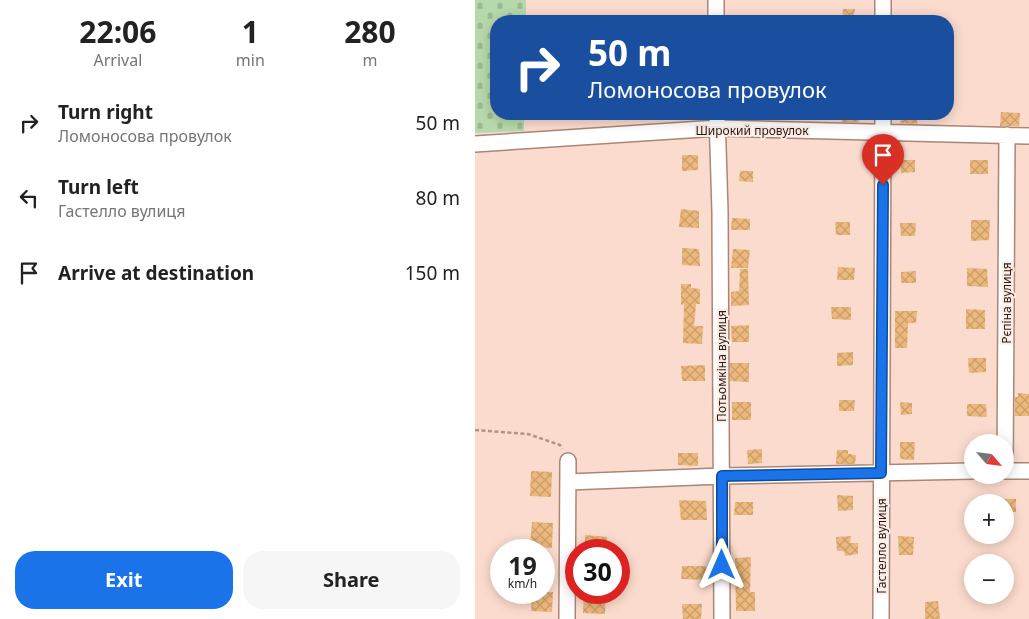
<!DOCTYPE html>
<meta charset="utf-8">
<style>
body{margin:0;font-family:"Noto Sans",sans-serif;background:#f6f6f6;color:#222;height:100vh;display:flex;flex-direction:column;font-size:19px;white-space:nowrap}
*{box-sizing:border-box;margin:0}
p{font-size:16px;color:#767676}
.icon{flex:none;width:28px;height:28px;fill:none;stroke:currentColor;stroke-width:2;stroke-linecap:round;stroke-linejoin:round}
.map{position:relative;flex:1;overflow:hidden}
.sheet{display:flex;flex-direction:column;background:#fff;width:475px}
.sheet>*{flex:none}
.hud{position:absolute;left:15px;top:15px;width:464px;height:105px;border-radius:20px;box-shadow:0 2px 12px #0003;background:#1a4fa0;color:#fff;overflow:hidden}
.needle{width:32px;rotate:118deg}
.fabs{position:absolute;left:489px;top:434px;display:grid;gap:10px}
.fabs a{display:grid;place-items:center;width:50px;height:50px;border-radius:50%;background:#fff;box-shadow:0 2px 12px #0003;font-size:25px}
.speed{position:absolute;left:15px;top:539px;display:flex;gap:10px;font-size:25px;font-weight:700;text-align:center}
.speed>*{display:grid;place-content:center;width:65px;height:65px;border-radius:50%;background:#fff;box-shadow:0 2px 12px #0003;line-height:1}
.speed small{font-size:12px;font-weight:400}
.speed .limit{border:8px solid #d22;background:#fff;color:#111}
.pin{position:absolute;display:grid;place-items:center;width:42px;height:42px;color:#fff;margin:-51px -21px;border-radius:50% 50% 50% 0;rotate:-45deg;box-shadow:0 0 5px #0007}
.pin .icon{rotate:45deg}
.me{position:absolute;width:55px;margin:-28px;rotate:0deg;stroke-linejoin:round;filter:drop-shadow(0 0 4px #0008)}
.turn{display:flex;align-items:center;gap:18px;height:105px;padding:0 15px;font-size:22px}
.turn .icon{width:65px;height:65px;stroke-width:2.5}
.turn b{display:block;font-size:35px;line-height:42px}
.eta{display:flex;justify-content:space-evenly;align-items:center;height:85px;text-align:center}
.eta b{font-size:30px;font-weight:700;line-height:35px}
.cta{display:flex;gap:10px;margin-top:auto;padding:10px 15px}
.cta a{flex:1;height:58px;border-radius:20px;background:#1a73e8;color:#fff;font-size:20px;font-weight:700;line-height:58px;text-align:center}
.cta a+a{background:#f6f6f6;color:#222}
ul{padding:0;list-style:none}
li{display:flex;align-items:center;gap:15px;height:75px;padding:0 15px}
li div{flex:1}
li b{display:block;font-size:19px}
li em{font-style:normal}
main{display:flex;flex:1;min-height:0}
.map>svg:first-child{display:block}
.cemetery{fill:url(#cemetery-stones)}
.building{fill:url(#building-cross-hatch)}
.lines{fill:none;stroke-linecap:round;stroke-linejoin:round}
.street-casing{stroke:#aa8676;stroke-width:18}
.path{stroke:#ae9589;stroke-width:2.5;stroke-dasharray:4 2.5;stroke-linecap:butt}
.street{stroke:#fff;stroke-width:15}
.route-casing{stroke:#114b97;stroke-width:12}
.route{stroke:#1a73e8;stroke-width:9}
.labels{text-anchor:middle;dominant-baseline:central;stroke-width:4;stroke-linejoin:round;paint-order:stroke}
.street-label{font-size:12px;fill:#271a13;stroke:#fcece5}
</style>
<main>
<section class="sheet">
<div class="eta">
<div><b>22:06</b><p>Arrival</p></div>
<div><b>1</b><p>min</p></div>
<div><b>280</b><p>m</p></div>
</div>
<ul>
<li><svg class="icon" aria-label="right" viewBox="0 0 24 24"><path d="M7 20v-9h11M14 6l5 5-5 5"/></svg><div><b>Turn right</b><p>Ломоносова провулок</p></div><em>50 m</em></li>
<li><svg class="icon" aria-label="left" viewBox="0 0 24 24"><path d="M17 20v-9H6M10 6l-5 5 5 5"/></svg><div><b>Turn left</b><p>Гастелло вулиця</p></div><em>80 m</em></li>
<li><svg class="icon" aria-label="arrive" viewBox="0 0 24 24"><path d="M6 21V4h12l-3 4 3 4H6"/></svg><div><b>Arrive at destination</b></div><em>150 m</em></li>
</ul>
<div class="cta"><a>Exit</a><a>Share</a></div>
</section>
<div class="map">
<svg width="554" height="619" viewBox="0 0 554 619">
<defs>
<pattern id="cemetery-stones" width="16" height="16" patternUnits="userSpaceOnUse" patternTransform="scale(1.25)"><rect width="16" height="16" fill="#b6d9ab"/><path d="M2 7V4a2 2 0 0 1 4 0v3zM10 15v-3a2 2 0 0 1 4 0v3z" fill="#9cba92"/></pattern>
<pattern id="building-cross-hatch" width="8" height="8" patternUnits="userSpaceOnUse" patternTransform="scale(1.25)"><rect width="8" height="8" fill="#ecb87c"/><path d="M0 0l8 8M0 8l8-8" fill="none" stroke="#ca9e6a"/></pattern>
</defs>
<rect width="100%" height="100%" fill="#fbdbcd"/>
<path class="cemetery" d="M0 0H51V21H21V114H49V131L0 133Z"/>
<path class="building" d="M368 9H380L378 21H367Z
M526 112 545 113 544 126H525Z
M367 114 384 115V122H367Z
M426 114H443L442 124 425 123Z
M207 155H223V170L207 171Z
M426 160H440V172L426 173Z
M495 160H513V174H495Z
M265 171H278V182L264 181Z
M206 209 224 211V228L204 227Z
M257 218 275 219V230H256Z
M496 220H515L514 240 496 241Z
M360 222H375V235H361Z
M425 223H441L440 236H426Z
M207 248 224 249 225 266 207 265Z
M258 249 275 250 273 268H256Z
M363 267 380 268 379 280H362Z
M492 268 512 269 513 287 492 286Z
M265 269H273L274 305 256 306V292L264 291Z
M441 271V283H426V272Z
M206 284H216V288L225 289V304H221L219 326H228L227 344 208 343 209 304 206 305Z
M356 307H376V320L357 319Z
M491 309 510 310V329H491Z
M420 311H442L441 323H433L432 348H420Z
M274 325V342H257L256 326Z
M378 352V365L362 366V353Z
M493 358H511V372L494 373Z
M255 363H274V382L255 381Z
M230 365V381H207L206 366Z
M543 393 554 394V416H540V397H543Z
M364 400H380L379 411H364Z
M257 402H276V420H257Z
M425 402 437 403V414L426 415Z
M492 404H511L512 417 492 416Z
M425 442H440L439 460 425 459Z
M287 449V463L273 464 272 450Z
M362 450H373V454L381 455 380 464H361Z
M203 453H223V466L203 465Z
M56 471 77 472 76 497 55 496Z
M362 495 378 496V510L363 511Z
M530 499H541V512H530Z
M204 500 231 501 232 520H206Z
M260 502H278V515H259Z
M57 522 78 523 77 548 55 547Z
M110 535 132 537 131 550H110Z
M376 536 375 543H383V554L370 556 369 551H362L361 537Z
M423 536 439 537 438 555H424Z
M276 557 275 592H280V611H261L260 558Z
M207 566H231L232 580 206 579Z
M57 592H78L77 612 56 611Z
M109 592H131L130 614 108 613Z
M463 601 465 619H450V602Z
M207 604H227L226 619H208Z"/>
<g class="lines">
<defs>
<path id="street" d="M241 0V21
M408 0V21
M242 114 245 212 247 619
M532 135 530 471H554
M0 144 243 128 554 136
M93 482 247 476 498 471
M92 619 93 461
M406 619 408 114"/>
</defs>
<use href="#street" class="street-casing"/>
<path class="path" d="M0 430 53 434 85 445 87 449"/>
<use href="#street" class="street"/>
</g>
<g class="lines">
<defs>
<path id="route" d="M247 565V476L406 473 408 185"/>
</defs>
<use href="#route" class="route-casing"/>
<use href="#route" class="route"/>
</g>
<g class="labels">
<g class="street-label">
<text x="277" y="130">Широкий провулок</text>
<text transform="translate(531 303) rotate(-90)">Рєпіна вулиця</text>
<text transform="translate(246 366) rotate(-90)">Потьомкіна вулиця</text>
<text transform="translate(406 546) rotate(-90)">Гастелло вулиця</text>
</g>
</g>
</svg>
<div class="fabs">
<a><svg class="needle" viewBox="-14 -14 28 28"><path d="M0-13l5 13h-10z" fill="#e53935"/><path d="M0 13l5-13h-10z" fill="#767676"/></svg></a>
<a>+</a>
<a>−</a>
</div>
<div class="speed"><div>19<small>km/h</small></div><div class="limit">30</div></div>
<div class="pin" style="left:408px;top:185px;background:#d93025"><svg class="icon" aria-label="arrive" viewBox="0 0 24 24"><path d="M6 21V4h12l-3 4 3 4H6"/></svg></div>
<svg class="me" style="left:247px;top:565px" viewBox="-20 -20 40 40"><path d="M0-17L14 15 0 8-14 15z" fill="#1a73e8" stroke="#fff" stroke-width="4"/></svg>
<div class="hud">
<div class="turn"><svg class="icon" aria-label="right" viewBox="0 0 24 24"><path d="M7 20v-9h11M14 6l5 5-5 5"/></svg><div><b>50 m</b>Ломоносова провулок</div></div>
</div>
</div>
</main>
